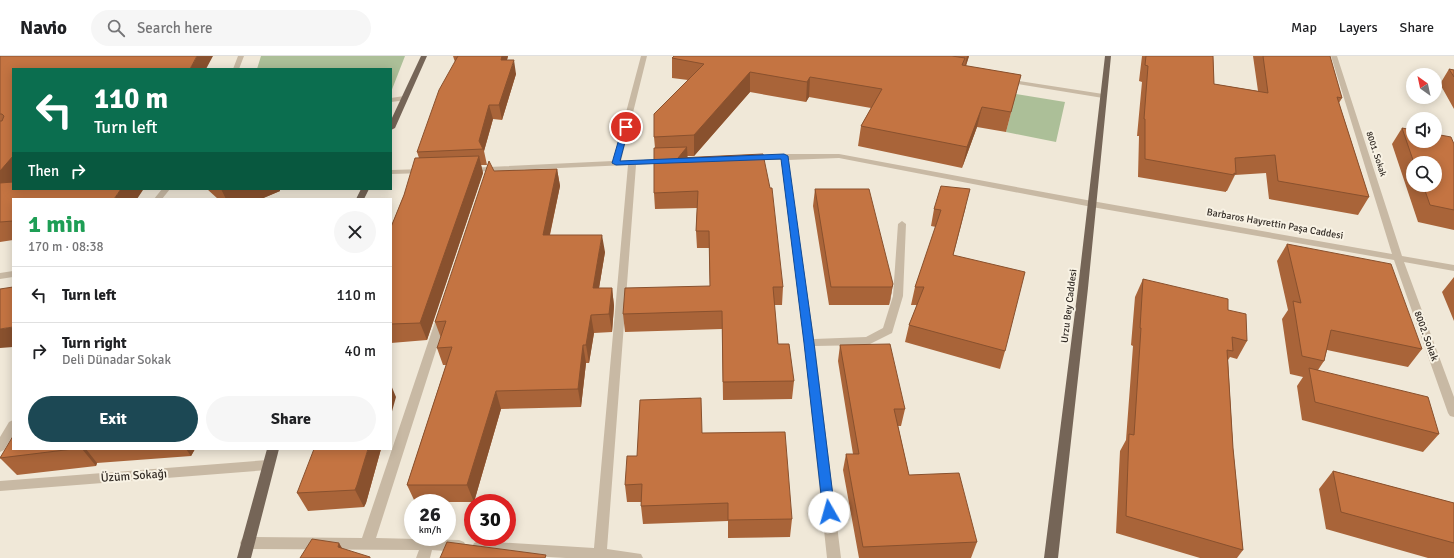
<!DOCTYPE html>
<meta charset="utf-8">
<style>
body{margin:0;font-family:Signika,sans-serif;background:#f6f6f6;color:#202124;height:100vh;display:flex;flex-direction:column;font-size:15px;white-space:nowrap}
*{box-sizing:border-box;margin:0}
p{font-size:13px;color:#757577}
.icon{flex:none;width:22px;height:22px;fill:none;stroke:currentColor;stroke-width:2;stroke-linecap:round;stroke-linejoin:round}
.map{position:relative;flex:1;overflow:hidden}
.side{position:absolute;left:12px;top:142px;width:380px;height:252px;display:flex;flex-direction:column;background:#fff;border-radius:0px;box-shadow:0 2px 10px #0003}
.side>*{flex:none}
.top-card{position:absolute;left:12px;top:12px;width:380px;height:122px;border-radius:0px;box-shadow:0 2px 10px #0003;background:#0b6e4f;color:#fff;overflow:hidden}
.needle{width:26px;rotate:327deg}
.controls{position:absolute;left:1406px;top:12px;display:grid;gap:8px}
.controls a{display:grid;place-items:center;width:36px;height:36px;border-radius:50%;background:#fff;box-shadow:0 2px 10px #0003;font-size:20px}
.speed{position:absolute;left:404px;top:438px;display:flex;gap:8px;font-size:20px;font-weight:700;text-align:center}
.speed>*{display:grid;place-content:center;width:52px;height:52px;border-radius:50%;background:#fff;box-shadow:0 2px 10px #0003;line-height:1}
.speed small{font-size:10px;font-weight:400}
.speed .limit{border:6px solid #d22;background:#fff;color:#111}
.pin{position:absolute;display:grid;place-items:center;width:34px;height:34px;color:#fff;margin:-17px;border:2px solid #fff;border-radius:50%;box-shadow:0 1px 4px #0007}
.me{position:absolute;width:44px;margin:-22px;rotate:353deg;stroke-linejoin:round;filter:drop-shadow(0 0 3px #0008)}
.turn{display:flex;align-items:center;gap:14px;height:84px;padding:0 16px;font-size:18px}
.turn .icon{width:52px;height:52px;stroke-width:2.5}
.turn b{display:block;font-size:28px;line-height:34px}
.then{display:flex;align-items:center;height:38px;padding:0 16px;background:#0003;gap:8px;font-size:15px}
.round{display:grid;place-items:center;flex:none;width:42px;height:42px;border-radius:21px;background:#f6f6f6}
.head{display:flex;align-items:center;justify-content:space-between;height:68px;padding:0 16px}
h1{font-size:24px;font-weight:800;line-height:30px;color:#1e9e55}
.action{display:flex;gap:8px;margin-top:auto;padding:8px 16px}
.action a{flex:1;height:46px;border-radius:24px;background:#1c4854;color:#fff;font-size:16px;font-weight:800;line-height:46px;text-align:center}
.action a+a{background:#f6f6f6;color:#202124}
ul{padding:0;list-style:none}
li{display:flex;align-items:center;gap:12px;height:56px;padding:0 16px;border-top:1px solid #e0e0e0}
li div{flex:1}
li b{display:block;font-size:15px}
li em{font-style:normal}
header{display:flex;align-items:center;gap:24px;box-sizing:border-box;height:56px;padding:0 20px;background:#fff;border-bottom:1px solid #e0e0e0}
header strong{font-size:19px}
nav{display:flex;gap:22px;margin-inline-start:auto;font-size:14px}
.search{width:280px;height:36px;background:#f6f6f6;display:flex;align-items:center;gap:10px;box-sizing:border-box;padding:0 14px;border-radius:22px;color:#757577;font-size:15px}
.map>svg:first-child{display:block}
.green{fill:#acbf98}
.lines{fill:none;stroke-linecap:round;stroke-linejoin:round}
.minor{fill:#c8b9a4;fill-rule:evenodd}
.major{fill:#756557;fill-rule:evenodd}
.wall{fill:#a96439;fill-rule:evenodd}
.shaded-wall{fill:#89512e}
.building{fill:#c47442;stroke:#89512e}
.route{fill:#1a73e8;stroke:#114b97}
.labels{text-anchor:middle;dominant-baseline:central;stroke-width:4;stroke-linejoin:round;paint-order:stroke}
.far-street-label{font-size:9px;fill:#332c26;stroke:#f8f2e4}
.street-label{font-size:10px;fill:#332c26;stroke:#f8f2e4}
.near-street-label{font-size:12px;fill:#332c26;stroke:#f8f2e4}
</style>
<header>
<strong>Navio</strong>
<div class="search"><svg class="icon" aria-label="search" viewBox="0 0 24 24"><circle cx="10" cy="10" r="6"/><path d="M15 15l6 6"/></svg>Search here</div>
<nav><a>Map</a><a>Layers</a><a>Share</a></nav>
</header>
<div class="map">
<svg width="1454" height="502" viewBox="0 0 1454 502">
<rect width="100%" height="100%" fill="#f0e8d8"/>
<path class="green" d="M261 0H405L391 36V13H257Z
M1016 38 1065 46 1056 86 1006 76Z"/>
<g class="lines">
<path class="minor" d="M238 0H244L239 13H233Z
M641 0H647L621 105 666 103 670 105 666 107 636 109 607 493 641 498 643 502H566L479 497 474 495 472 491 474 487 479 485 594 492 628 109 468 116 464 114 468 112 613 105Z
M1331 0H1337L1402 200 1454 209V215L1404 206 1454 341V361L1450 360 1448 357 1394 204 1092 151 839 102 788 104 814 283 866 281 883 272 893 240 898 168 902 165 906 168 903 240 892 277 868 289 815 290 841 502H827L804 287 781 104H747V100L784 98H839L1092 145 1392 198Z
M1007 23 1103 38 1107 40 1103 42 1005 26 1004 25Z
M404 40H407V44L391 46V42Z
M424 113H427V117L391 118V114Z
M162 133H170L162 143H154Z
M13 215V221L0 223V217Z
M442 257 447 260 376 482 459 484 464 486 466 490 464 494 459 496 432 494 430 502H416L419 494 247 493 242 491 240 487 242 483 247 481 362 482 437 260Z
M13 364V379L4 394 0 396V381L9 366Z
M268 404 272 405 274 409 272 413 268 414 0 435V425Z"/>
<path class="major" d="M421 0H427L395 72 391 74V64Z
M1105 0H1111L1088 232 1058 502H1044L1078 232Z
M361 133H369L364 143H356Z
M267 393H279L251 502H237Z"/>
</g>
<path class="wall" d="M0 0 13 13V133H143V134L13 143V184L0 186Z
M453 0H508L507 4 516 18 502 64 493 63 484 95 487 109H481L483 117 427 284 391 287V171L419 102 417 96 455 6Z
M674 0H969L966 10 1021 19 1006 76 977 71 962 112 858 90 861 70 871 52 809 41 806 46 750 36 694 100H687V102L783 231 782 249H774L778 288 794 325 792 343 723 344 722 273 625 276 623 258 710 230 709 192H697L696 175 697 152 655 153 654 137 655 92 654 81 688 24 672 22V2Z
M1142 0H1213L1214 28 1258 35 1253 0H1330L1342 42 1339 47 1369 141 1358 159 1269 143 1266 117 1235 119 1227 135H1226V136L1138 121 1139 80H1137L1142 26 1139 25Z
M1449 13 1454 14V53L1440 28Z
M1402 72 1454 88V174L1418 166 1392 88ZM1413 107H1435V129H1413Z
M557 113 560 130 550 179 605 196 599 232H612L614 250 612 276 594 277 589 307H586L581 351 501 353 474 446H415L407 429 446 309H443L437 292 441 282 435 266 494 115Z
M207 133H280V135L261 143H218Z
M815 133 893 228 889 249H829L813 150Z
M966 150 953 200 1005 295 1000 313 905 286 909 269 917 249H911L915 231 936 171 931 170 934 153Z
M1287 188 1422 293 1408 311 1327 294 1324 305 1318 314 1439 378 1423 396 1302 364 1297 330 1303 321 1290 318 1282 263 1288 254 1277 205Z
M1454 221V265L1442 236Z
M1143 223 1228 254 1247 285 1237 303 1230 301 1228 304 1233 392 1243 494 1237 502H1200L1116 477 1120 395 1126 384 1133 290 1131 289 1135 241Z
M840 289 905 353 901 370H898L909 419 977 486 971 502H859L843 414 846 398H853L838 305Z
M702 377 792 463 790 481 728 482V465L643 468 641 450V446H627L625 429 637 400Z
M13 393H195L191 400 97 407 96 410 17 419 0 402V401Z
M381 393 366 447 364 451 308 455 297 437Z
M1333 415 1454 447V502H1428L1326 473 1319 433Z"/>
<path class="shaded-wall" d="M197 0H213L206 13H190Z
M502 0H508L503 18 501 4Z
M967 0H969L964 15Z
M514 4 516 18 502 64 499 49Z
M750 16V36L694 100V79Z
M810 21 809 41 806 46 807 26Z
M489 49 493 63 484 95 479 85Z
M982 51 977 71 962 112 967 91Z
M687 91 688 108 678 102Z
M13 100V131L0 143V115Z
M479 100 483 117 427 284 420 267Z
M557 113 560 130 546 196 543 179Z
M121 133H143V134L137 143H114Z
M221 133H280V135L261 143H226Z
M602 179 605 196 596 250 593 232Z
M893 228 890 246 889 249 892 231Z
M612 232 614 250 612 276 609 258Z
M591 259 594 277 589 307 586 289Z
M13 271V291L0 292V273Z
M583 289 586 307 581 351 578 333Z
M391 329 396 341 391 359Z
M496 335 501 353 474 446 467 429Z
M82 393H86L97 407 96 410Z
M186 393H195L191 400Z
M368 393H381L366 447 364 451 355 434Z
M339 487 348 502 338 491Z"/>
<path class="building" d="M0 0H197L190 13H13V100L0 115V65H2L4 60 2 58H0Z
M458 0H502L501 4H514L499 49H489L479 85 483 93 417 96 439 34Z
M674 0H952L965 2 962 9 1021 19 1011 56 982 51 967 91 861 70 882 33 810 21 807 26 750 16 694 79 654 81V58L704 8 672 2Z
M1146 0H1213L1214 28 1268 37 1263 0H1330L1342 42 1337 41 1369 141 1278 125 1275 99 1235 102 1236 118 1234 117V119L1145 103V63H1144L1148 10 1145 9Z
M1449 13 1454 14V21Z
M1402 72 1413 74V85H1435V78L1451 81 1454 88V154L1430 149 1423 129H1435V107H1414Z
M687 91 678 102 763 98 770 132H772L783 231H773L778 288H789L794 325 723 326 722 255 623 258 625 232 710 230 709 175H696L698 135 654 137V92Z
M479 100 420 267 391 268V171L404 139 415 102Z
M489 105 494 115 557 113 543 179H602L593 232H612L609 258 591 259 586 289H583L578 333 496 335 467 429H407L452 291 437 292 446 265 435 266Z
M13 126V133H121L114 143H13V165L0 166V127Z
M941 130 970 133 953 199 1025 216 1005 295 909 269 924 231H915L941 154 934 153Z
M815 133H869L893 228 892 231H831Z
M1287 188 1391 208 1422 293 1331 274 1324 305 1302 300 1293 245 1301 247Z
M1143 223 1228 243V254L1246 258 1247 285 1232 281 1233 295 1227 294 1233 392 1243 494 1126 460 1129 378 1134 379 1141 272H1140Z
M13 231V271L0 273V233Z
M890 288 905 353H894L909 419 959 417 977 486 863 491 846 398H859L840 289Z
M1309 312 1428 341 1439 378 1315 346Z
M701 342 702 377 785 376 792 463 728 464V447L641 450 642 428 625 429 627 400H637L640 344Z
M13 380V393H73L0 402Z
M314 393H368L357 429 355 434 297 437Z
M1333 415 1454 447V487L1341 456Z
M312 483 339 487 338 491 370 501V502H300Z
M447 486 546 499 545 502H440Z"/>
<path class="route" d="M623 69 629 71 620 105 784 98 788 100 814 287 835 456 833 460 829 461 825 460 823 456 804 287 781 103 616 109 612 107Z"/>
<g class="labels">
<g class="far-street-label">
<text transform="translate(1376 98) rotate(72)">8001. Sokak</text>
</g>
<g class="street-label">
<text transform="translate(1275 168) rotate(10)">Barbaros Hayrettin Paşa Caddesi</text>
<text transform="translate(1069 250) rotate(-83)">Urzu Bey Caddesi</text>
<text transform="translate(1426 280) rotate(70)">8002. Sokak</text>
</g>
<g class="near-street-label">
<text transform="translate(134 420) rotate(-4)">Üzüm Sokağı</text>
</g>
</g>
</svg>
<div class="controls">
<a><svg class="needle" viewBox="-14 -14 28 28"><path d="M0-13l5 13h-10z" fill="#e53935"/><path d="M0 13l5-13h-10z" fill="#757577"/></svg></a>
<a><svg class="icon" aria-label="sound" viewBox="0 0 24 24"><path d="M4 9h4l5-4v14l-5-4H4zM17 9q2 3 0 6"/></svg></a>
<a><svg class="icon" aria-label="search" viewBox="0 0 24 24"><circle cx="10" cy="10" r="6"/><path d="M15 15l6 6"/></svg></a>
</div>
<div class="speed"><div>26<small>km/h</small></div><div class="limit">30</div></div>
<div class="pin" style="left:626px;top:71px;background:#d93025"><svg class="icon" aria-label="arrive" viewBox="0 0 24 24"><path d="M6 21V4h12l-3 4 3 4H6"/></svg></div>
<svg class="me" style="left:829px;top:456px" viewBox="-20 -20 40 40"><circle r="19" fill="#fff"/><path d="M0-13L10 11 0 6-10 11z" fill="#1a73e8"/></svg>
<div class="top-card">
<div class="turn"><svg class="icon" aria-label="left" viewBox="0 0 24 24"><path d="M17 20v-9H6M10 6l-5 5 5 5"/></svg><div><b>110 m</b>Turn left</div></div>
<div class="then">Then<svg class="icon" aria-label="right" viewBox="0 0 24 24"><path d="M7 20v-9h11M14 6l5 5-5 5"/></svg></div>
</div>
<section class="side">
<div class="head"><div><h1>1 min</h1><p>170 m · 08:38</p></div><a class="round"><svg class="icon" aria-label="close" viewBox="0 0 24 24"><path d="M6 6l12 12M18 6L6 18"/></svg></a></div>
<ul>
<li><svg class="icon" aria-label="left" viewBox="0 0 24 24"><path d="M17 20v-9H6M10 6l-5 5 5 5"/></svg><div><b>Turn left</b></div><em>110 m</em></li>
<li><svg class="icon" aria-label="right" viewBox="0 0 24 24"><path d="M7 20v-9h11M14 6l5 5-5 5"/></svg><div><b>Turn right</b><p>Deli Dünadar Sokak</p></div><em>40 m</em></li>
</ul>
<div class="action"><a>Exit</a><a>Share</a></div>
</section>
</div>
